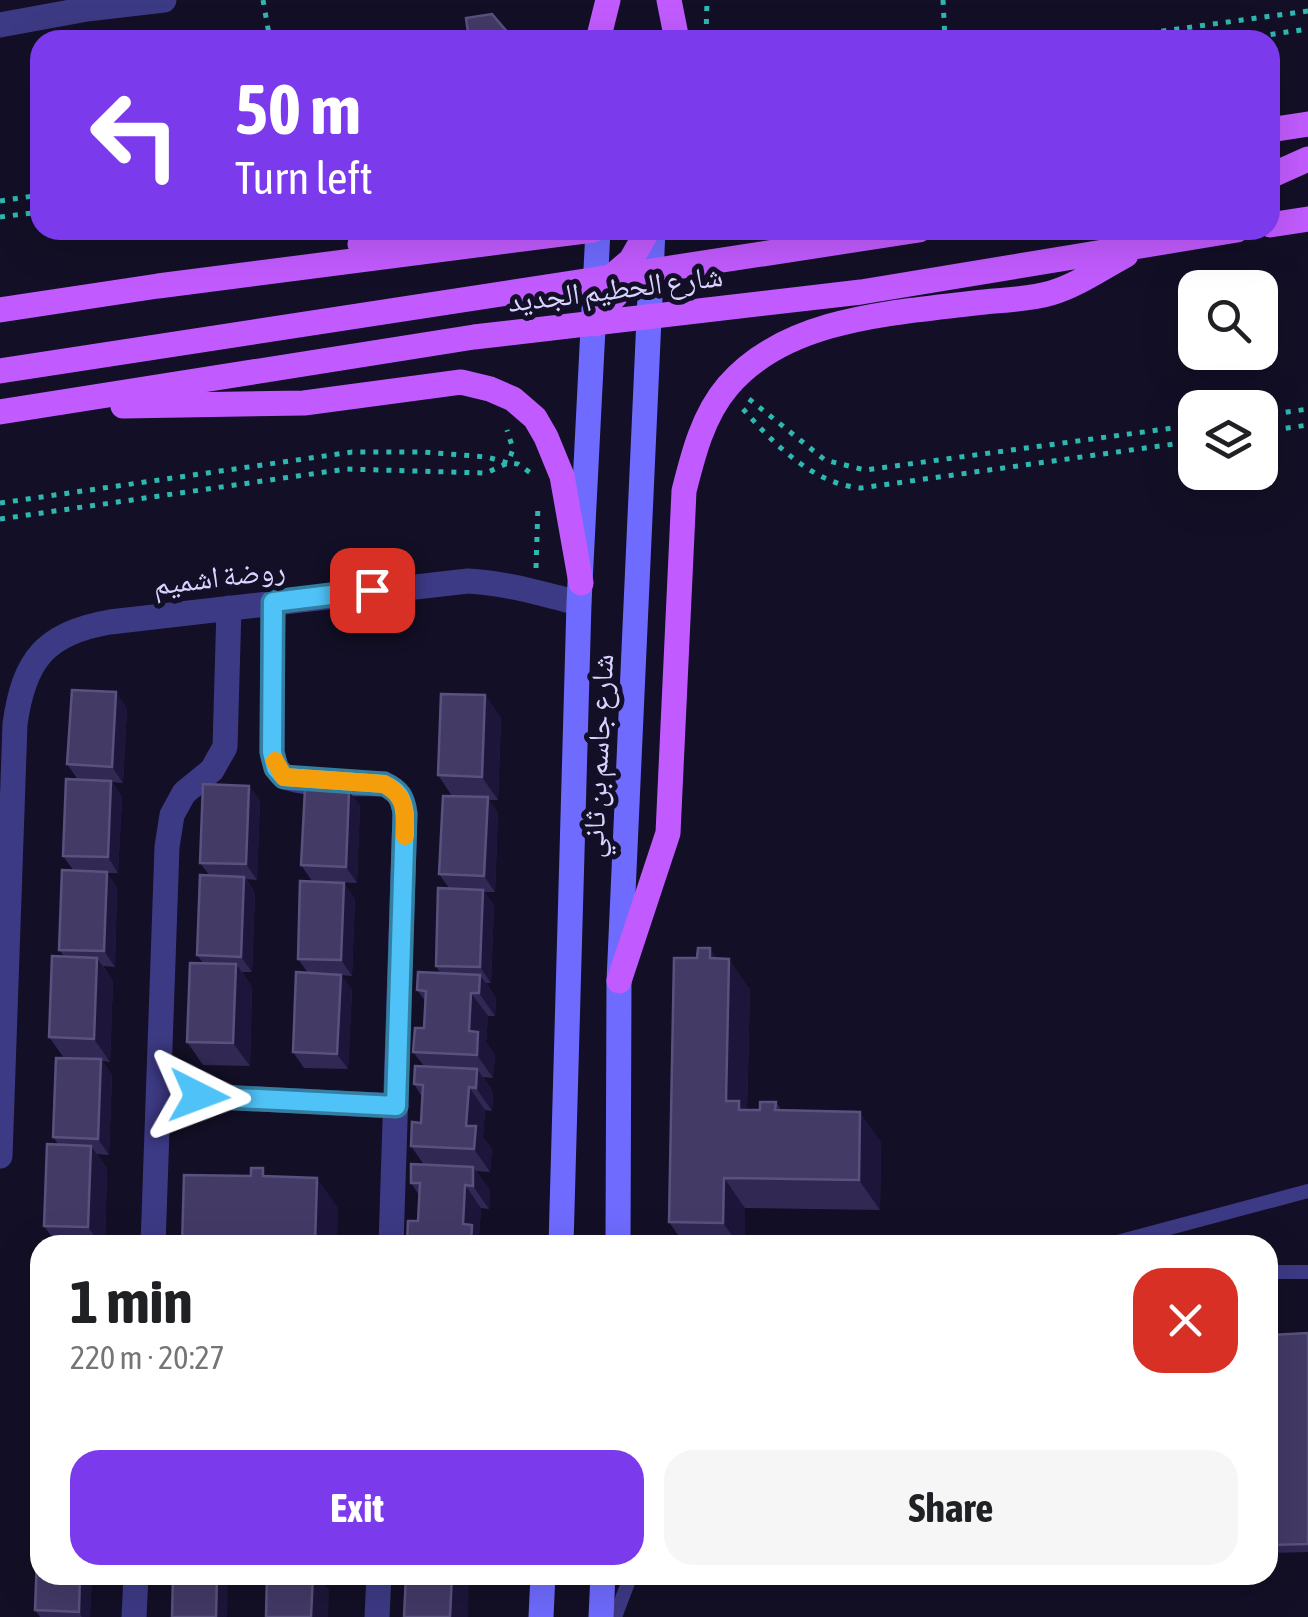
<!DOCTYPE html>
<meta charset="utf-8">
<style>
body{margin:0;font-family:"Asap Condensed","Noto Naskh Arabic",sans-serif;background:#f6f6f6;color:#202124;height:100vh;display:flex;flex-direction:column;font-size:38px;white-space:nowrap}
*{box-sizing:border-box;margin:0}
p{font-size:32px;color:#757577}
.icon{flex:none;width:55px;height:55px;fill:none;stroke:currentColor;stroke-width:2;stroke-linecap:round;stroke-linejoin:round}
.map{position:relative;flex:1;overflow:hidden}
.details{position:absolute;left:30px;top:1235px;width:1248px;height:350px;display:flex;flex-direction:column;background:#fff;border-radius:30px;box-shadow:0 10px 40px #0002}
.details>*{flex:none}
.guide{position:absolute;left:30px;top:30px;width:1250px;height:210px;border-radius:30px;box-shadow:0 10px 40px #0002;background:#7c3aed;color:#fff;overflow:hidden}
.controls{position:absolute;left:1178px;top:270px;display:grid;gap:20px}
.controls a{display:grid;place-items:center;width:100px;height:100px;border-radius:20px;background:#fff;box-shadow:0 10px 40px #0002;font-size:50px}
.pin{position:absolute;display:grid;place-items:center;width:85px;height:85px;color:#fff;margin:-42px;border-radius:20px;box-shadow:0 5px 15px #0006}
.me{position:absolute;width:110px;margin:-55px;rotate:93deg;stroke-linejoin:round;filter:drop-shadow(0 0 8px #0008)}
.turn{display:flex;align-items:center;gap:35px;height:210px;padding:0 40px;font-size:45px}
.turn .icon{width:130px;height:130px;stroke-width:2.5}
.turn b{display:block;font-size:70px;line-height:85px}
.round{display:grid;place-items:center;flex:none;width:105px;height:105px;border-radius:30px;background:#f6f6f6}
.headline{display:flex;align-items:center;justify-content:space-between;height:170px;padding:0 40px}
h1{font-size:60px;font-weight:700;line-height:75px}
.primary-button{display:flex;gap:20px;margin-top:auto;padding:20px 40px}
.primary-button a{flex:1;height:115px;border-radius:30px;background:#7c3aed;color:#fff;font-size:40px;font-weight:700;line-height:115px;text-align:center}
.primary-button a+a{background:#f6f6f6;color:#202124}
.map>svg:first-child{display:block}
.lines{fill:none;stroke-linecap:round;stroke-linejoin:round}
.path{stroke:#2fb8b0;stroke-width:5;stroke-dasharray:5 8;stroke-linecap:butt}
.lane{stroke:#3d3a85;stroke-width:14}
.street{stroke:#3d3a85;stroke-width:25}
.secondary{stroke:#6f6bff;stroke-width:25}
.primary{stroke:#c25bff;stroke-width:25}
.wall{fill:#312854}
.shaded-wall{fill:#1d163a}
.building{fill:#433a66;stroke:#5a527e;stroke-width:2.5}
.route-casing{stroke:#337fa1;stroke-width:25}
.route{stroke:#4fc3f7;stroke-width:18}
.slow{stroke:#f59e0b;stroke-width:18}
.labels{text-anchor:middle;dominant-baseline:central;stroke-width:10;stroke-linejoin:round;paint-order:stroke}
.street-label{font-size:30px;fill:#d9d4ff;stroke:#130f26}
</style>
<div class="map">
<svg width="1308" height="1617" viewBox="0 0 1308 1617">
<rect width="100%" height="100%" fill="#130f26"/>
<g class="lines">
<path class="path" d="M263 0 270 40
M943 0 945 40
M706 37 707 0
M1097 40 1308 11
M1232 40 1308 29
M0 201 40 195
M0 217 40 212
M749 399 825 460 865 470 1195 425
M743 409C774 444 813 484 861 488L1195 441
M1260 416 1308 409
M1260 432 1308 425
M0 503 352 452H423L487 457 508 463 513 449 507 430
M0 519 346 469 486 473 508 463 518 464 532 474
M536 568 538 504"/>
<path class="lane" d="M1106 1245 1308 1191
M1268 1272H1308
M615 1617 631 1575"/>
<path class="street" d="M0 25 87 9 164 0
M273 602 272 752C274 760 275 768 281 774 296 787 362 783 384 784 399 791 403 798 405 813L391 1245
M160 1094 396 1106
M0 1156 15 724C24 660 45 633 110 622L468 581C506 583 542 594 579 603
M153 1245 167 847 172 815 184 793 212 770 225 747 229 608
M134 1617 136 1575
M377 1617 379 1575"/>
<path class="secondary" d="M561 1245 579 603 598 230
M618 1245 619 981 653 230
M541 1617 543 1575
M601 1617 603 1575"/>
<path class="primary" d="M669 0 677 40
M598 40 608 0
M1270 130 1308 124
M1270 176 1308 159
M1270 225 1308 219
M360 244 449 230
M0 310 158 286 593 230
M595 324C609 300 625 282 651 271L919 230
M0 371 611 277 631 260 648 230
M123 406 304 403 461 382 490 389 513 399 535 418 546 437 562 476 581 583
M0 412 474 337 861 292 1237 230
M619 981 668 833 684 491C693 455 703 415 728 386 786 318 893 313 975 303 1000 300 1027 300 1051 293 1076 286 1102 268 1126 255"/>
</g>
<path class="wall" d="M485 695 501 718 498 800H489L498 813 495 892H484L494 905 491 983H486L496 998 495 1016H488L486 1042 495 1055 493 1078 483 1077 493 1092 492 1111 485 1110 483 1137 492 1149 490 1172 476 1171 490 1190 489 1209 481 1208 479 1236 486 1245H407L418 1221 419 1195 411 1183 424 1165 411 1146 421 1123 422 1097 414 1084 424 1066 413 1052 424 1028 426 1002 417 990 440 973 436 966 449 888 439 874 452 796 438 775Z
M127 708 123 783 112 782 122 797 118 873H107L117 888 115 967 103 966 113 981 110 1062 102 1061 112 1075 109 1155 97 1154 107 1169 105 1245H43L55 1241 44 1226 58 1144 53 1137 64 1058 49 1037 64 956 59 950 74 871 63 856 78 780 67 764Z
M249 786 260 801 257 880 246 879 255 893 252 972H242L252 987 250 1066 203 1065 187 1042 203 963 197 955 210 876 200 863Z
M349 791 360 806 357 883 312 881 301 865Z
M355 898 352 976 341 975 352 990 348 1069 304 1068 293 1052 308 973 298 959Z
M718 959 750 989 747 1110H760L776 1102 781 1110 881 1142 880 1210 745 1208V1245H685L669 1222Z
M1308 1333V1552L1268 1553V1335Z
M40 1575H92L90 1617H40L35 1610Z
M267 1575H330L329 1579 320 1578 329 1591Z"/>
<path class="shaded-wall" d="M116 692 127 708 123 783 112 767Z
M485 695 501 718 498 800 482 777Z
M111 781 122 797 118 873 108 857Z
M249 786 260 801 257 880 246 864Z
M349 791 360 806 357 883 346 867Z
M488 797 498 813 495 892 484 876Z
M107 872 117 888 115 967 104 951Z
M244 877 255 893 252 972 241 957Z
M344 883 355 898 352 976 341 960Z
M483 890 494 905 491 983 480 967Z
M710 948 728 974 729 959 750 989 747 1112 760 1131 726 1101Z
M97 958 113 981 110 1062 94 1039Z
M236 964 252 987 250 1066 233 1043Z
M341 975 352 990 348 1069 337 1054Z
M480 975 496 998 495 1016 479 993Z
M471 993 488 1016 486 1042 495 1055 493 1078 477 1055 469 1031Z
M101 1059 112 1075 109 1155 98 1139Z
M477 1069 493 1092 492 1111 476 1088Z
M469 1087 485 1110 483 1137 492 1149 490 1172 474 1149 466 1126Z
M860 1112 881 1142 880 1210 859 1180Z
M91 1146 107 1169 105 1245H101L88 1227Z
M473 1167 490 1190 489 1209 473 1186Z
M317 1178 338 1208 337 1245H315Z
M724 1178 745 1208V1245H739L723 1223Z
M465 1185 481 1208 479 1236 486 1245H471L463 1224Z
M80 1575H92L90 1617H82L79 1612Z
M217 1575H220L228 1587 227 1617H216Z
M313 1575H318L329 1591 328 1617H311Z
M452 1575H469L468 1617H450Z"/>
<path class="building" d="M492 14 514 40H469L466 18Z
M72 690 116 692 112 767 67 764Z
M441 694 485 695 482 777 438 775Z
M66 779 111 781 108 857 63 856Z
M203 784 249 786 246 864 200 863Z
M305 789 349 791 346 867 301 865Z
M443 796 488 797 484 876 439 874Z
M62 870 107 872 104 951 59 950Z
M200 875 244 877 241 957 197 955Z
M300 881 344 883 341 960 298 959Z
M438 888 483 890 480 967 436 966Z
M698 948H710V958L729 959 726 1101H739V1110H760V1102H776L775 1110 860 1112 859 1180 724 1178 723 1223 669 1222 674 958H697Z
M52 956 97 958 94 1039 49 1037Z
M190 963 236 964 233 1043 187 1042Z
M296 972 341 975 337 1054 293 1052Z
M418 972 480 975 479 993H471L469 1031 478 1032 477 1055 413 1052 415 1028H424L426 991 417 990Z
M56 1058 101 1059 98 1139 53 1137Z
M415 1066 477 1069 476 1088 469 1087 466 1126H476L474 1149 411 1146 412 1122 421 1123 423 1085 414 1084Z
M47 1144 91 1146 88 1227 44 1226Z
M411 1164 473 1167V1186L465 1185 463 1224 472 1225 471 1245 407 1244 408 1221H418L420 1183H411Z
M251 1168H263V1176L317 1178 315 1245H182L184 1175 251 1176Z
M43 1241 89 1242V1245H43Z
M1308 1333V1544L1268 1545V1335Z
M40 1463V1517H38Z
M38 1532H40V1575H80L79 1612 35 1610Z
M173 1575H217L216 1617H172Z
M267 1575H313L311 1617H266Z
M406 1575H452L450 1617H404Z"/>
<g class="lines">
<defs>
<path id="route" d="M199 1096 396 1106 405 814C403 798 399 791 384 784L284 777 276 768 272 752 273 602 372 590"/>
</defs>
<use href="#route" class="route-casing"/>
<use href="#route" class="route"/>
<path class="slow" d="M275 761 284 777 384 784C407 796 405 813 405 836"/>
</g>
<g class="labels">
<g class="street-label">
<text transform="translate(615 288) rotate(-7)">شارع الحطيم الجديد</text>
<text transform="translate(219 576) rotate(-7)">روضة اشميم</text>
<text transform="translate(597 756) rotate(-87)">شارع جاسم بن ثاني</text>
</g>
</g>
</svg>
<div class="controls">
<a><svg class="icon" aria-label="search" viewBox="0 0 24 24"><circle cx="10" cy="10" r="6"/><path d="M15 15l6 6"/></svg></a>
<a><svg class="icon" aria-label="layers" viewBox="0 0 24 24"><path d="M12 4l9 5-9 5-9-5zM3 14l9 5 9-5"/></svg></a>
</div>
<div class="pin" style="left:372px;top:590px;background:#d93025"><svg class="icon" aria-label="arrive" viewBox="0 0 24 24"><path d="M6 21V4h12l-3 4 3 4H6"/></svg></div>
<svg class="me" style="left:199px;top:1096px" viewBox="-20 -20 40 40"><path d="M0-17L14 15 0 8-14 15z" fill="#4fc3f7" stroke="#fff" stroke-width="4"/></svg>
<div class="guide">
<div class="turn"><svg class="icon" aria-label="left" viewBox="0 0 24 24"><path d="M17 20v-9H6M10 6l-5 5 5 5"/></svg><div><b>50 m</b>Turn left</div></div>
</div>
<section class="details">
<div class="headline"><div><h1>1 min</h1><p>220 m · 20:27</p></div><a class="round" style="background:#d93025;color:#fff"><svg class="icon" aria-label="close" viewBox="0 0 24 24"><path d="M6 6l12 12M18 6L6 18"/></svg></a></div>
<div class="primary-button"><a>Exit</a><a>Share</a></div>
</section>
</div>
